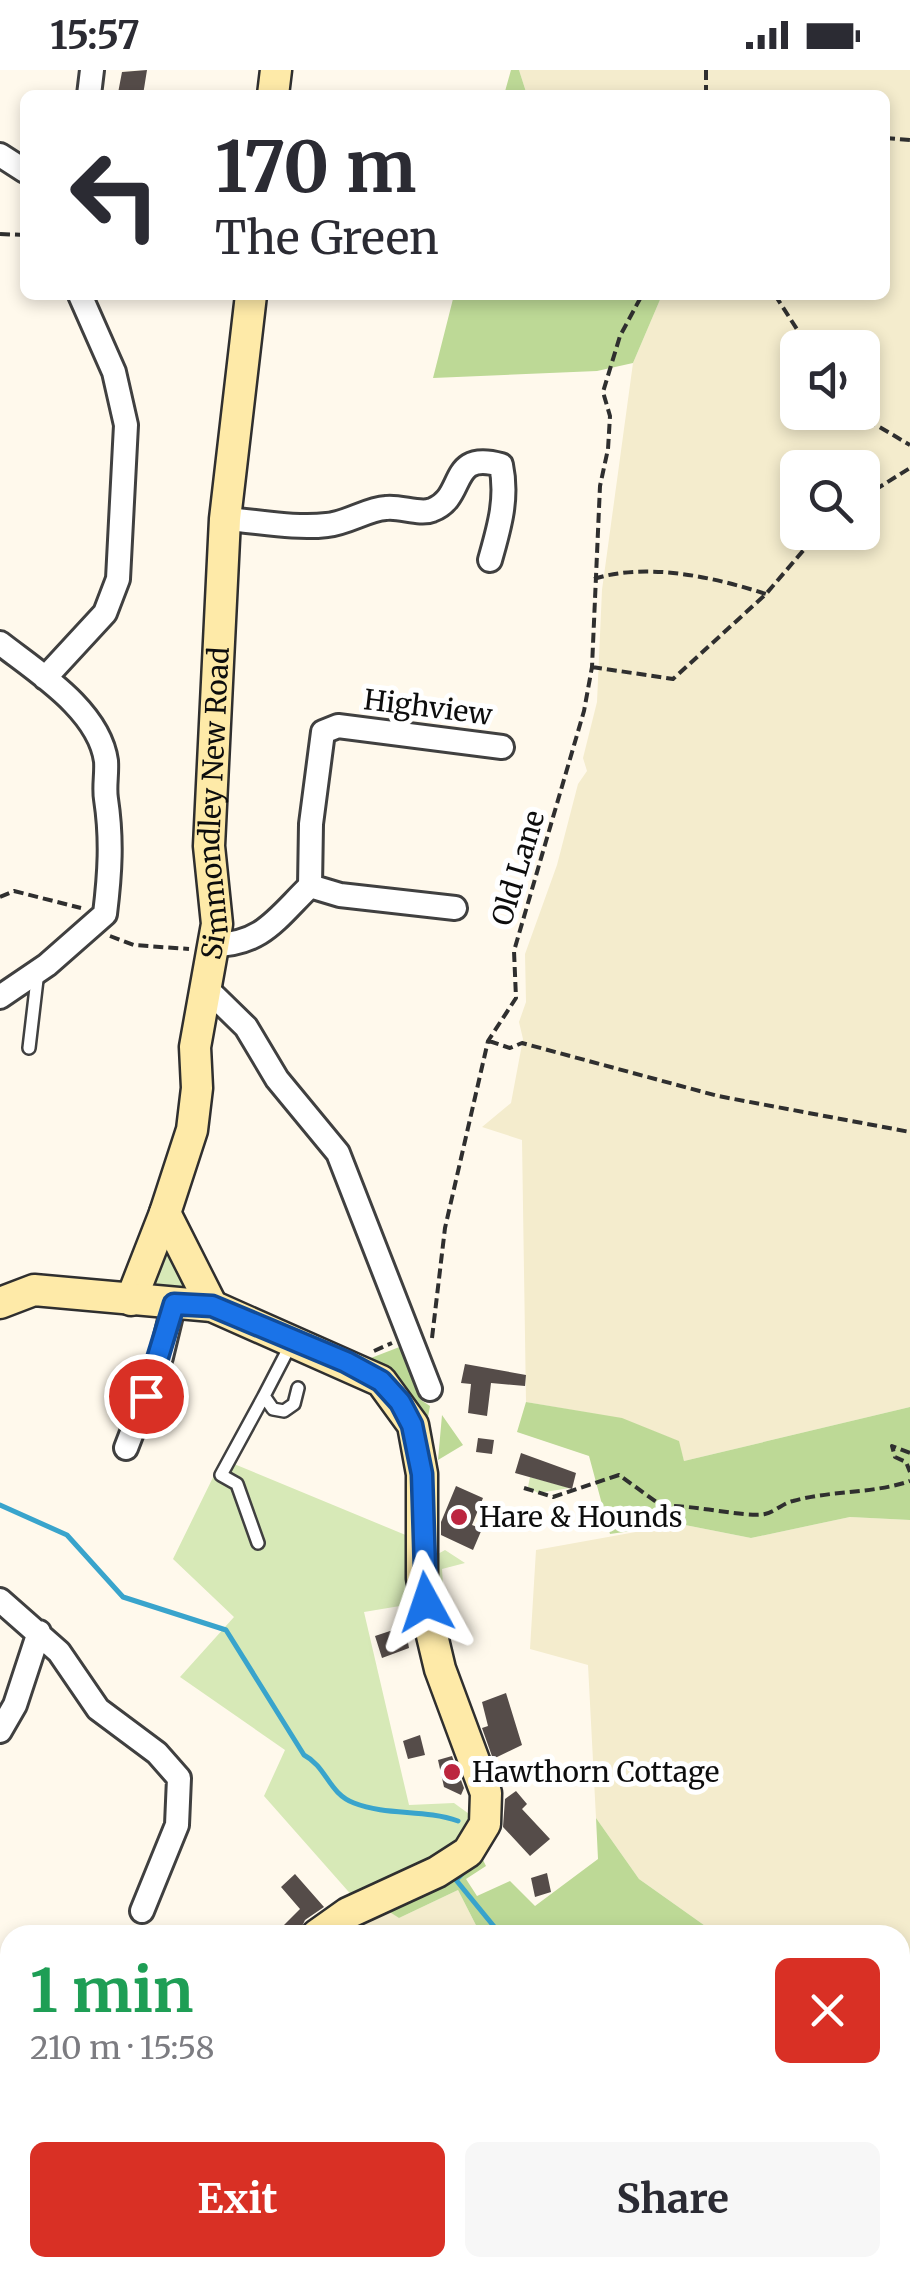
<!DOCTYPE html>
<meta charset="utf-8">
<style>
body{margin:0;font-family:Merriweather,serif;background:#f7f7f7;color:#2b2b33;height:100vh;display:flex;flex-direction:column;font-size:38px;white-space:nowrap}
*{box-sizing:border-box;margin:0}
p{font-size:32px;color:#7c7c81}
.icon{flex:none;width:55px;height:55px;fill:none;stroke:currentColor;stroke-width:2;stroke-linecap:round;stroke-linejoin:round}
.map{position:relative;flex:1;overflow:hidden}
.side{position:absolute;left:0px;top:1855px;width:910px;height:352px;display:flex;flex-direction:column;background:#fff;border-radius:30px 30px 0 0;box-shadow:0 5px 15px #0003}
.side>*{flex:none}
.top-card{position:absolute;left:20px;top:20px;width:870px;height:210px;border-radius:15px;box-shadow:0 5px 15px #0003;background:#fff;color:#2b2b33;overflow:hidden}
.buttons{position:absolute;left:780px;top:260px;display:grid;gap:20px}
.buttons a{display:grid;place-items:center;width:100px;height:100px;border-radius:15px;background:#fff;box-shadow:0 5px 15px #0003;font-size:50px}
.pin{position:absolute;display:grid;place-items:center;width:85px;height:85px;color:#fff;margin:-42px;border:5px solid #fff;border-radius:50%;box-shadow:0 2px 10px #0007}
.me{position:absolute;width:110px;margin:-55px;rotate:355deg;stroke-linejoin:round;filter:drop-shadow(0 0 8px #0008)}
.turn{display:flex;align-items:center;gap:35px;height:210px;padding:0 30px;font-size:45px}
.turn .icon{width:130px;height:130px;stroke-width:2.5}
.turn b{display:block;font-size:70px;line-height:85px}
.round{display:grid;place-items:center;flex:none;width:105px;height:105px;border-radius:15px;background:#f7f7f7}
.overview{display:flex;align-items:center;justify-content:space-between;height:170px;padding:0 30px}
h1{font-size:60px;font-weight:700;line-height:75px;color:#1e9e55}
.cta{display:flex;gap:20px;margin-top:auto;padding:20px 30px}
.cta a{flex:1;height:115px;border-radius:15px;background:#d93025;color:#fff;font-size:40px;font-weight:700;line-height:115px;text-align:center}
.cta a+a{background:#f7f7f7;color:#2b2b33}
.status{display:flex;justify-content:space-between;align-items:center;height:70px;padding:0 50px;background:#fff;direction:ltr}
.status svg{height:28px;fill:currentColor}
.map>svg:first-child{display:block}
.farmland{fill:#f4eccd;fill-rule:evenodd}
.green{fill:#d7e9b7}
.forest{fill:#bdd996}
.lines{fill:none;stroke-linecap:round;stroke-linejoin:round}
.stream{stroke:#39a4cc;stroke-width:5}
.building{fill:#554c49}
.lane-casing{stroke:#404040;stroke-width:16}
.street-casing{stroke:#404040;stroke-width:28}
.secondary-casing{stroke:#2f2f2f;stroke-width:35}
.path{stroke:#2f2f2f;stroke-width:4;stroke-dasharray:10 5;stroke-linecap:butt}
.lane{stroke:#fff;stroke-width:11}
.street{stroke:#fff;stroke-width:22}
.secondary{stroke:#feeaa8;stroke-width:30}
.route-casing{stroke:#114b97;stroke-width:25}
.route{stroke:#1a73e8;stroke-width:18}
.poi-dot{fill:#bc2640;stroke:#fff;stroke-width:4}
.labels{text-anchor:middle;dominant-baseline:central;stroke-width:10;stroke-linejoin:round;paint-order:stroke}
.street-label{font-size:28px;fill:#0d0d0d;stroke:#fff}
.poi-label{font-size:28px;fill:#0d0d0d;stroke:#fff;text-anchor:start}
</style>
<div class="status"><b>15:57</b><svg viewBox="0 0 49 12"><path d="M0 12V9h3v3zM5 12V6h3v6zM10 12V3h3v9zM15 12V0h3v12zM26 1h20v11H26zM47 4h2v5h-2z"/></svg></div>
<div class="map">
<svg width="910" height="2206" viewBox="0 0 910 2206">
<rect width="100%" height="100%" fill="#fff9ec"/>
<path class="farmland" d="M519 0H910V1337L684 1391 678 1371 623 1349 526 1332 522 1070 482 1057 511 1033 523 969 519 952 526 932 525 884 557 795 578 714 587 701 583 688 597 632 602 520 633 293 662 225H885V25H527ZM798 278H862V342H798ZM798 398H862V462H798Z
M850 1447 910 1450V1935H900V1865H718L639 1809 596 1748 588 1595 530 1579 536 1480 680 1454 751 1468Z
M458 1820 481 1865H331L385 1838 399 1848Z
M10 1960V2198H234L233 2206H0V1968Z
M900 2102 910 2103V2206H717L716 2198H900Z
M252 2198H637L641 2206H250Z"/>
<path class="green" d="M166 1173 194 1223 152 1220 149 1211Z
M222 1389 408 1466 412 1534 364 1542 409 1735 454 1733 476 1749 459 1779 355 1829 264 1726 285 1680 180 1607 234 1547 173 1489Z
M530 1407 570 1418 538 1423 528 1417Z
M445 1480 465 1493 442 1499 446 1560 438 1561 436 1485Z"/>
<path class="forest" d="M511 0H519L527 25H504Z
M454 225H662L633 293 597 301 433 308Z
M402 1276 421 1330 430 1336 424 1369 358 1293Z
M526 1332 622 1348 679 1371 684 1391 910 1337V1450L850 1447 751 1468 680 1454 610 1464 589 1386 517 1362Z
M442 1345 463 1375 438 1390Z
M596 1748 639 1809 718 1865H481L458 1820 399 1848 385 1839 481 1786 486 1796 466 1809 477 1826 510 1811 535 1836 598 1789Z
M900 1935H910V2103L900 2102Z
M637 2198H716L717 2206H641Z"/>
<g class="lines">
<path class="stream" d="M0 1435 67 1465 123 1527 226 1560 304 1685C327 1697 328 1723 354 1733 387 1746 424 1739 458 1751
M468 1798 456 1810 501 1865
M661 2198 664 2206"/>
</g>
<path class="building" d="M147 0 143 25 118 23 122 2Z
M465 1294 526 1305 525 1316 491 1313 487 1346 468 1343 471 1314 461 1313Z
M478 1368 494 1370 492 1384 476 1382Z
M521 1383 576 1403 572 1419 515 1403Z
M456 1416 483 1428 472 1455 482 1459 473 1480 441 1465V1452Z
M405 1556 409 1578 382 1588 375 1566Z
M506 1623 522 1675 493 1689 482 1658 488 1656 482 1632Z
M420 1665 425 1685 408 1689 403 1671Z
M452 1686 464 1718 461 1725 444 1717 438 1690Z
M516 1721 527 1734 522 1739 550 1769 530 1786 503 1757 505 1729Z
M547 1803 551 1822 535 1827 531 1808Z
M295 1804 324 1837 305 1850 298 1865H274L300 1839 281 1817Z"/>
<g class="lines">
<defs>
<path id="lane" d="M29 978 38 901
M292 1272 264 1326 273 1339 284 1341 294 1334 298 1318
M258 1473 237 1414 221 1405 264 1326"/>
<path id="street" d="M89 25 92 0
M0 85 25 101
M225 449C257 451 294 459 327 455 348 453 367 439 386 438 400 436 420 445 432 440 467 427 447 380 501 395 508 429 499 458 490 490
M0 573C37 602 99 640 106 691 107 704 104 717 106 729 112 769 110 803 105 844L47 895 0 927
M45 608 105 543 118 509 126 355 114 302 80 225
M310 816 340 825 455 838
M213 875C262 875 277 848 310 816L311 754 323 662 338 656 502 677
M207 919 246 957 277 1009 338 1083 430 1319
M126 1378 161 1287 174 1233
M0 1530 59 1582 98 1639 157 1683 179 1708 177 1755 142 1841
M0 1661 15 1635 39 1562"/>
<g id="secondary">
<path d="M273 25 276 0"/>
<path d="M165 1143 212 1236"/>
<path id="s1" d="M131 1230 165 1143 192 1060 197 1018 195 977 217 854 209 776 225 449 251 225"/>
<path d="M0 1233 34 1220 212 1236 381 1311 413 1355 422 1404V1508L430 1557 440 1599 486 1723 485 1754 468 1782 437 1802 348 1843 317 1865"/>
<path d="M241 2206 242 2198"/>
</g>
</defs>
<use href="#lane" class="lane-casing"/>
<use href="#street" class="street-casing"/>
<use href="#secondary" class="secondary-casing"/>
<path class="path" d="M706 0V25
M885 68 910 70
M0 164 25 165
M775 225 809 278
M854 342 910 375
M862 428 910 398
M594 509C646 492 714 507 766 524
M592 597 673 609 766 524 819 462
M0 827 14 821 81 838
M110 866 134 875 189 879
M489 971 510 978 522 973 718 1026 910 1062
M432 1268 445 1158 488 971 516 928 514 881 584 641 592 597 600 416 608 379 610 346 603 322 620 266 642 225
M374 1281 392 1273
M910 1383 892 1376 895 1387 906 1392 910 1402
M524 1418 553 1427 619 1405 662 1436C690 1434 747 1448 765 1444 775 1442 783 1433 793 1431 832 1420 873 1424 910 1411
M0 1971 10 1963"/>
<use href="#lane" class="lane"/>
<use href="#street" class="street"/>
<use href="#secondary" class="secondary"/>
</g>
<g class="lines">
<defs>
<path id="route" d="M146 1326 174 1234 212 1236 346 1292 381 1311 400 1332 412 1355 422 1404 426 1532"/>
</defs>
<use href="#route" class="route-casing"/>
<use href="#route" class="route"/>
</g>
<g class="poi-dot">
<circle cx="459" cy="1447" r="10"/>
<circle cx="452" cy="1702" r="10"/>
</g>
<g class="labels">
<g class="street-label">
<text transform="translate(428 637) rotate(7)">Highview</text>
<text stroke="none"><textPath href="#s1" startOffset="510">Simmondley New Road</textPath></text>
<text transform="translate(518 798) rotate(-73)">Old Lane</text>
</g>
<g class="poi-label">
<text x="479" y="1447">Hare &amp; Hounds</text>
<text x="472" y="1702">Hawthorn Cottage</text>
</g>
</g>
</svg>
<div class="buttons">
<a><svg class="icon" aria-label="sound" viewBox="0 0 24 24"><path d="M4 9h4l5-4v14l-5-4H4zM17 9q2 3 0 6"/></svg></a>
<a><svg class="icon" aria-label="search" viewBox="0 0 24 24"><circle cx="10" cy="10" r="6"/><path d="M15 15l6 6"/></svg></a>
</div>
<div class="pin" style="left:146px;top:1326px;background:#d93025"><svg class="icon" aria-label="arrive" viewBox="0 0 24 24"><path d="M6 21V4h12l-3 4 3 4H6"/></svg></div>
<svg class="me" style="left:426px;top:1532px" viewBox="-20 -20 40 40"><path d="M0-17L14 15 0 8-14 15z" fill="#1a73e8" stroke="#fff" stroke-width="4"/></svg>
<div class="top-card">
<div class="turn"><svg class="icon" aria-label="left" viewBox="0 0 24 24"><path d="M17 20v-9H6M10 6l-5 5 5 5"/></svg><div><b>170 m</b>The Green</div></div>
</div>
<section class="side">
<div class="overview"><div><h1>1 min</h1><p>210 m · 15:58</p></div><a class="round" style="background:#d93025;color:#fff"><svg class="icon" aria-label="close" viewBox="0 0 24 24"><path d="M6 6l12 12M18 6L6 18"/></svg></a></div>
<div class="cta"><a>Exit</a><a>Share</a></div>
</section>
</div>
